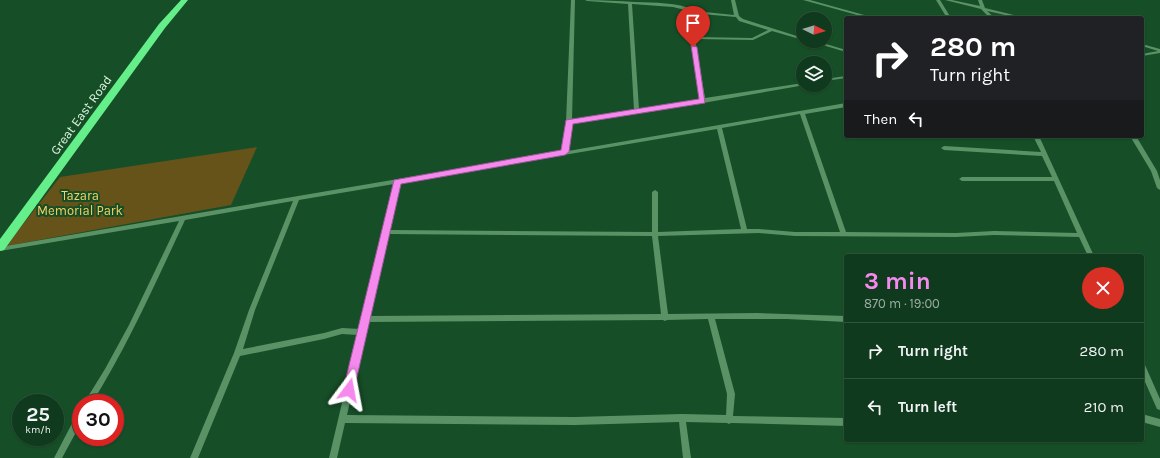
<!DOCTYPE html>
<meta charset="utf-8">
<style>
body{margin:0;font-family:Karla,sans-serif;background:#194126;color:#f1f3f6;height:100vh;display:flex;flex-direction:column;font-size:15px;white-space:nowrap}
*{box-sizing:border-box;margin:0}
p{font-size:13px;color:#9cada4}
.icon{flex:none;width:22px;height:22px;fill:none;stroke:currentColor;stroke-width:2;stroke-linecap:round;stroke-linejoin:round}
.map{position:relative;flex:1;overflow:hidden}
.drawer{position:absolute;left:844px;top:254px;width:300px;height:188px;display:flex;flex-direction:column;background:#103a1d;border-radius:4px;box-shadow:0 1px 3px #0004,0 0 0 1px #30543b}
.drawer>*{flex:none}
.top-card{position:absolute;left:844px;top:16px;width:300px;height:122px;border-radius:4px;box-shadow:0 1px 3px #0004,0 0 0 1px #30543b;background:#202124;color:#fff;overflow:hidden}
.needle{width:26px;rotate:95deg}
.buttons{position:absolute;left:796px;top:12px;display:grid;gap:8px}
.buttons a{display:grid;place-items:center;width:36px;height:36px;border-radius:50%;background:#103a1d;box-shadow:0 1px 3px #0004,0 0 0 1px #30543b;font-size:20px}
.speed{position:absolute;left:12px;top:394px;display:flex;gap:8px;font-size:20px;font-weight:700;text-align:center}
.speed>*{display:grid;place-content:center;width:52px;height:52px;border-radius:50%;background:#103a1d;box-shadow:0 1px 3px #0004,0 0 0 1px #30543b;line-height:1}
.speed small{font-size:10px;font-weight:400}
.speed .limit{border:6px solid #d22;background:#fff;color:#111}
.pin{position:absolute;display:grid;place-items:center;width:34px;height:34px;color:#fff;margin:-41px -17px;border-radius:50% 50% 50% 0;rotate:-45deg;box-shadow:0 0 4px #0007}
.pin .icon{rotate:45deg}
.me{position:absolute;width:44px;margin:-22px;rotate:13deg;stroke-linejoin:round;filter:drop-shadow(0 0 3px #0008)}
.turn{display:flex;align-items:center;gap:14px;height:84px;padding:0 20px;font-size:18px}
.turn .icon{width:52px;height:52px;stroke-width:2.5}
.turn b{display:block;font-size:28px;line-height:34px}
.then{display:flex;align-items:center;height:38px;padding:0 20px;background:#0003;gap:8px;font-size:15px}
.round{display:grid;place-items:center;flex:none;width:42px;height:42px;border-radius:21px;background:#194126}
.overview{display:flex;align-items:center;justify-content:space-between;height:68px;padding:0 20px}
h1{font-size:24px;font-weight:700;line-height:30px;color:#f589ee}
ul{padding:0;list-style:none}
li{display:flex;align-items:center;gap:12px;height:56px;padding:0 20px;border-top:1px solid #30543b}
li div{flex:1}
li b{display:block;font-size:15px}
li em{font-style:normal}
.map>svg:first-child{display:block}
.green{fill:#66531a}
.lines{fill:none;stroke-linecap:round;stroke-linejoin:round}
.minor{fill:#5a9265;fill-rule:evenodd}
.trunk{fill:#64ef8a;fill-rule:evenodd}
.route{fill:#f589ee;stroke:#9f599b}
.labels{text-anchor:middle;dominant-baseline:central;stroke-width:4;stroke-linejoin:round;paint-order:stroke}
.street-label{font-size:13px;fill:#d7f3db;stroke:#164e27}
.park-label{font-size:13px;fill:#f8d162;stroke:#164e27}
</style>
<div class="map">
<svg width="1160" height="458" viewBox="0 0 1160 458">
<rect width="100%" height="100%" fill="#164e27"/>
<path class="green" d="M257 147 231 205 6 246 60 177Z"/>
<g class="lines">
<path class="minor" d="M571 0H575L572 120 634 110 628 4 587 1 585 0C602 0 619 1 635 2 655 3 677 2 694 10L695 11 734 15 731 0H735L739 16 743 19 803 38V40L772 31 753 40 695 39 705 98 803 83V85H805L703 103 639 112 637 114 635 113 571 123 568 151 846 103V107L805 114 846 232 956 233 994 231 1077 233 1054 181H962L959 179 962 177H1052L1042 156 944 150 941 148 944 146 1041 152 1033 136H1039L1094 256H1088L1079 237 994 235 956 237 795 236 759 233 658 236 668 314 757 313 846 316V322L787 319H715L735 394 733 416 846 418V426L731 423 729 424 727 423 686 422 691 458H683L679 422 575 425 345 423 337 458H329L358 335 342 334 324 339 240 356 198 458H190L234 353 249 310 293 201 185 220C156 282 128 345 92 403H84L105 369 129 325 179 221 0 251V247L562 151 566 122ZM632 4 673 7 689 11 686 12 700 99 639 109ZM690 13 736 17 739 21 768 30 752 38 694 37ZM800 114 840 232H795L759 229H747L722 128ZM717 129 741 229 658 232V192L655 190 652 192V232L389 230 400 183ZM394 184 360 329 342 328 324 333 243 349 255 310 299 200ZM388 234 652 236 661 314 369 316ZM708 319 727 394 726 415 682 414 575 417 347 415 368 322 663 320 665 321 667 320Z
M803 0H810L875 18H868Z
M936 0H940L951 18H947Z
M945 0H952L980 6 978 0H982L985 8 1026 18H1019L987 11 995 18H990L981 9Z
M809 41H816L846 50V52Z
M1142 44 1160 49V53L1142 56V54L1158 51 1142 46Z
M846 76V78L825 81V79Z
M1130 136H1136L1157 171 1160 180V190L1157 188 1151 171Z
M1142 364 1145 365 1160 399V410L1157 409 1142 375Z
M81 411V423L62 458H54L78 412Z
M1142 414 1160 419V427L1142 422Z"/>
<path class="trunk" d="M181 0H188L165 28 4 250 0 251V239L159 24Z"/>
</g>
<path class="route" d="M691 45 697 47 705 103 573 124 569 152 565 155 401 184 354 390 353 393 349 395 345 393 343 390 394 180 561 150 566 120 699 99Z"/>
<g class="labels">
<g class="street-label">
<text transform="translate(81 115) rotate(-54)">Great East Road</text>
</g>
<g class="park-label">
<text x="80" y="195">Tazara<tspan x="80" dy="15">Memorial Park</tspan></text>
</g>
</g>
</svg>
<div class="buttons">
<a><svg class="needle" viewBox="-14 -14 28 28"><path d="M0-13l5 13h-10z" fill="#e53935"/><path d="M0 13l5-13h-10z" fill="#9cada4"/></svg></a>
<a><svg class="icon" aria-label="layers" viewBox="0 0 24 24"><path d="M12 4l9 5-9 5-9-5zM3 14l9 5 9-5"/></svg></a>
</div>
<div class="speed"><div>25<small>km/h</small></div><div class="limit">30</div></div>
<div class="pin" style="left:693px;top:47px;background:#d93025"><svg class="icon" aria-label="arrive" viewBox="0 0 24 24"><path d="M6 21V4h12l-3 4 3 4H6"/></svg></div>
<svg class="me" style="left:349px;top:390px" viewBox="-20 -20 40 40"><path d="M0-17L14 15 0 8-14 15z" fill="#f589ee" stroke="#fff" stroke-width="4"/></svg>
<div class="top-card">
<div class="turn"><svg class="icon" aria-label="right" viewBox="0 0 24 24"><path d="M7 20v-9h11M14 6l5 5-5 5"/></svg><div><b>280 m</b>Turn right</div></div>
<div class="then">Then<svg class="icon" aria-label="left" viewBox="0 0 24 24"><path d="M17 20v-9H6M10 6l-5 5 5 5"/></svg></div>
</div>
<section class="drawer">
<div class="overview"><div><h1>3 min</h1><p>870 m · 19:00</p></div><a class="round" style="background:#d93025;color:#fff"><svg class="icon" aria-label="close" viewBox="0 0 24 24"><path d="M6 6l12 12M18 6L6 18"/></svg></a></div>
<ul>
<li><svg class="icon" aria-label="right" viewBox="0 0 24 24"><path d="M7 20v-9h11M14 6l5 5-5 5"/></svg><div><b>Turn right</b></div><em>280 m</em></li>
<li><svg class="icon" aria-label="left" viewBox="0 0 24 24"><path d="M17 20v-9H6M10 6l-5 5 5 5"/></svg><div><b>Turn left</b></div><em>210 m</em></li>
</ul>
</section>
</div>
